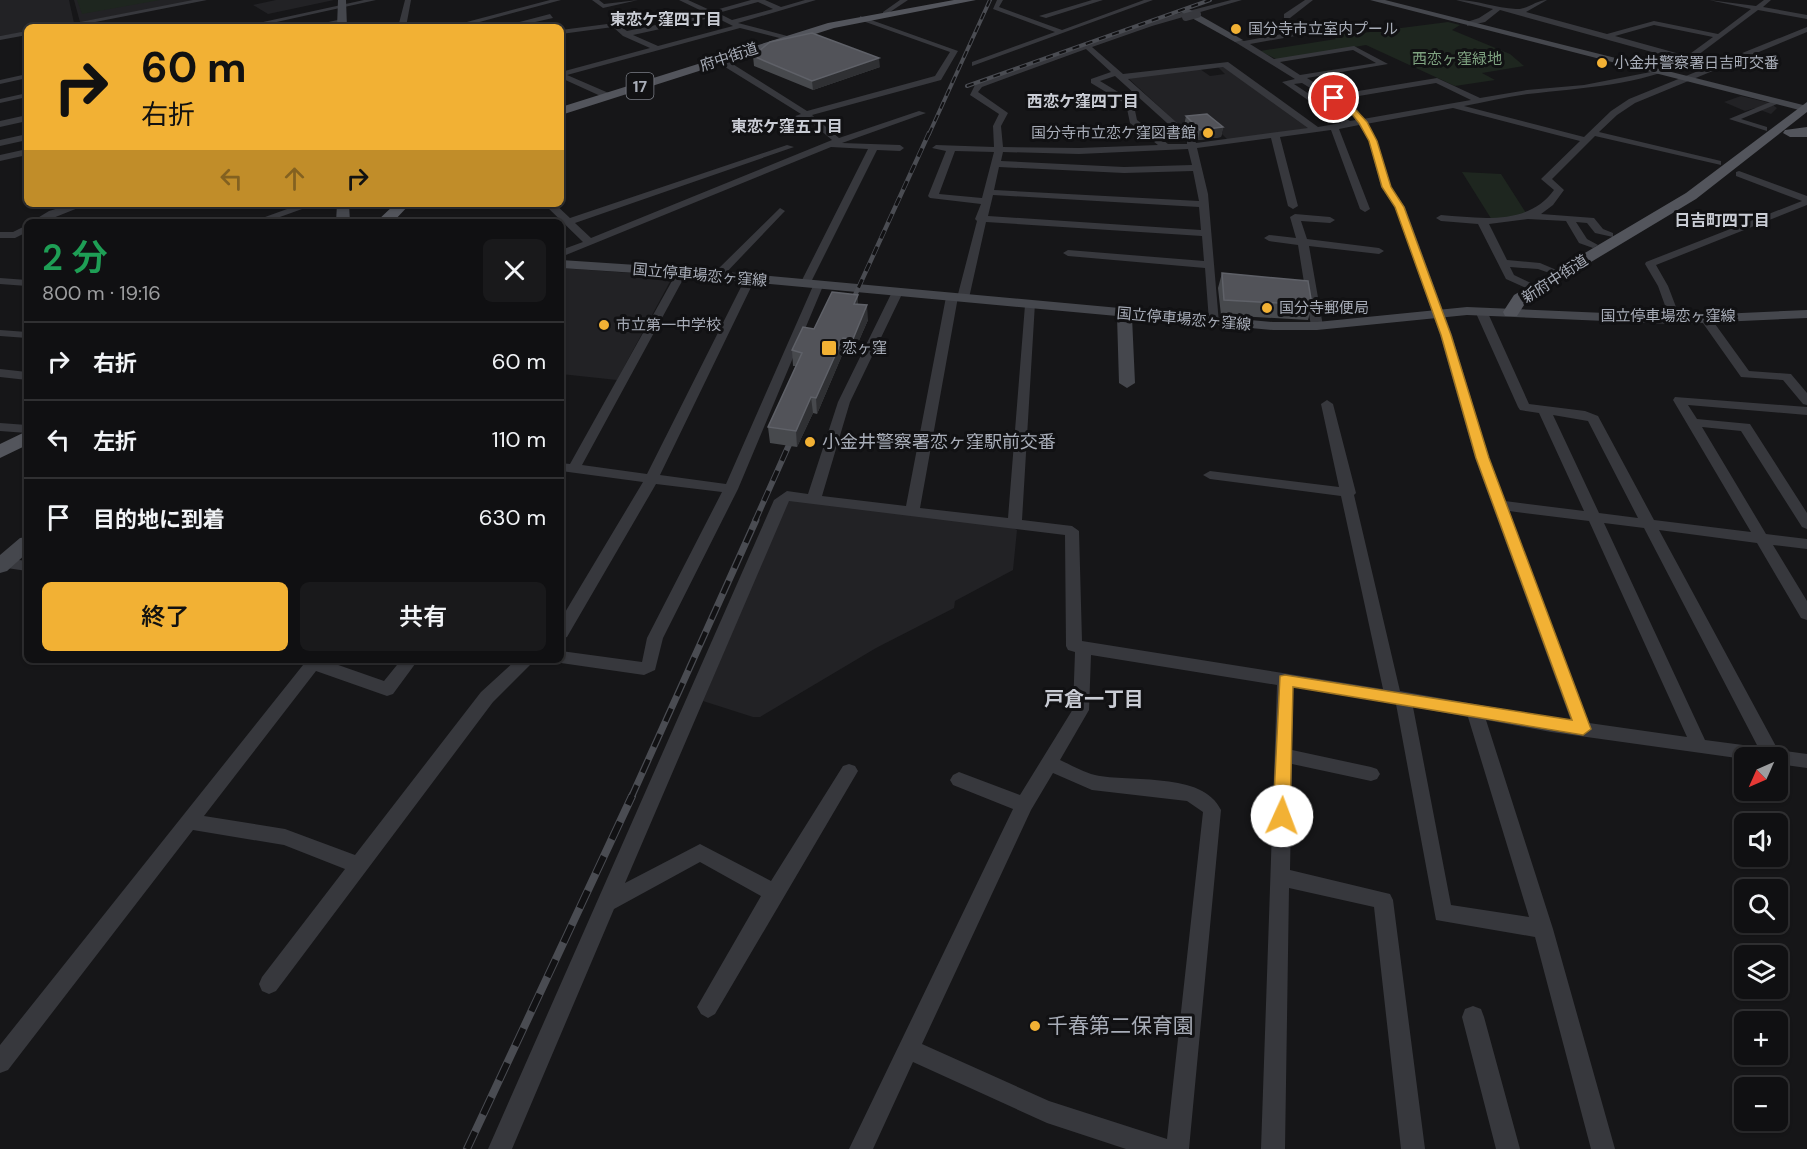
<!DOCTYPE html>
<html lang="ja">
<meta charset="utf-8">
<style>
body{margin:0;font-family:"DM Sans","Noto Sans JP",sans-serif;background:#19191b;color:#f1f3f6;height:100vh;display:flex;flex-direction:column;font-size:22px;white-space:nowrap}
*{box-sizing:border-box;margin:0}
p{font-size:20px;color:#9c9d9f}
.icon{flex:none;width:33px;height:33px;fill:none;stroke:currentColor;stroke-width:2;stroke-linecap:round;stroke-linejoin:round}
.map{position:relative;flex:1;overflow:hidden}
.sheet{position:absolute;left:24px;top:219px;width:540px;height:444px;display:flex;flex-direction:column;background:#101012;border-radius:9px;box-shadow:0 2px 4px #0004,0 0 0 2px #303032}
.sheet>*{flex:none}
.guide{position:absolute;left:24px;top:24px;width:540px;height:183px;border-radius:9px;box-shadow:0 2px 4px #0004,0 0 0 2px #303032;background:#f2b134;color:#111;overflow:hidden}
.needle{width:39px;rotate:225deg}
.buttons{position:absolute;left:1734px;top:747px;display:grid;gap:12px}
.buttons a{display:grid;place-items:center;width:54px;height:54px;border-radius:9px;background:#101012;box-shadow:0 2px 4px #0004,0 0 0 2px #303032;font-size:30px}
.pin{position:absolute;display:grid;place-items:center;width:51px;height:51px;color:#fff;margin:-26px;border:3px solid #fff;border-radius:50%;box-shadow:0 2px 6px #0007}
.me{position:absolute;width:66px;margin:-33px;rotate:2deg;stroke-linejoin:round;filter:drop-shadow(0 0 4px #0008)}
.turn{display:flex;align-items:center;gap:21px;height:126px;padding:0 18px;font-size:27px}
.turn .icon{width:78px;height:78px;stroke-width:2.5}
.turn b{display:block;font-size:42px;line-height:51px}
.lanes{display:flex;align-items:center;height:57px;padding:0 18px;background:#0003;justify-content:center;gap:30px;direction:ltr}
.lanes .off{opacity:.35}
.round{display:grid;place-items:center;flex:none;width:63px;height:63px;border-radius:9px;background:#19191b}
.head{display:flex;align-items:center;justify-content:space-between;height:102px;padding:0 18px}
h1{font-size:36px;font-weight:600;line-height:45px;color:#1e9e55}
.cta{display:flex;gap:12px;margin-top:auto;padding:12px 18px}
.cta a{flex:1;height:69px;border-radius:9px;background:#f2b134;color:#111;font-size:24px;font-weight:600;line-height:69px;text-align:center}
.cta a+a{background:#19191b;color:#f1f3f6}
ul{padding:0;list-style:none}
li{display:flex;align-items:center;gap:18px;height:78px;padding:0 18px;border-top:2px solid #303032}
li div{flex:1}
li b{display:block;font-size:22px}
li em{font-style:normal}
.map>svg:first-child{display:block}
.built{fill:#222225}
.green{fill:#1e261f}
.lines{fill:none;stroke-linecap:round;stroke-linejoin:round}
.street{fill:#37383d;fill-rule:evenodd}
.secondary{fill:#45474d;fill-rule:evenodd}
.primary{fill:#53555c;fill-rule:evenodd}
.rail-far4-casing{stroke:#4a4c52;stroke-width:4}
.rail-far3-casing{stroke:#4a4c52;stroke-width:4.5}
.rail-far2-casing{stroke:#4a4c52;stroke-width:6}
.rail-far1-casing{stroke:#4a4c52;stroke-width:7}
.rail-casing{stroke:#4a4c52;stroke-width:8}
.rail-far4{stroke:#111113;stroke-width:2;stroke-dasharray:7;stroke-linecap:butt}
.rail-far3{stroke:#111113;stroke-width:3;stroke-dasharray:9;stroke-linecap:butt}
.rail-far2{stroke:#111113;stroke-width:4;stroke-dasharray:11;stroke-linecap:butt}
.rail-far1{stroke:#111113;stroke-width:4.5;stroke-dasharray:14;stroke-linecap:butt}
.rail{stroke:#111113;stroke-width:6;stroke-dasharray:19;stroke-linecap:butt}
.street-bridge{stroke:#37383d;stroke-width:8}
.wall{fill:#47494d}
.shaded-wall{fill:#2f3033}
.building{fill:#525359;stroke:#5f6168;stroke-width:1.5}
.route{fill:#f2b134;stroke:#9d7322;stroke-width:1.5}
.poi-dot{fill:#f2b134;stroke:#111113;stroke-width:2}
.labels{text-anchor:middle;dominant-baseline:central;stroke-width:6;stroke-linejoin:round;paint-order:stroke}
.far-poi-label{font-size:15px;fill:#a8adb8;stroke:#111113;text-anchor:start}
.far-street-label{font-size:15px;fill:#a8adb8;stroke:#111113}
.far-park-label{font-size:15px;fill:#7fa381;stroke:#111113}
.far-neighbourhood-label{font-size:16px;font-weight:bold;fill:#c9ccd4;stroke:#111113}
.shield{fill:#111113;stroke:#7b7e86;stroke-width:1.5}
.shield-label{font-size:16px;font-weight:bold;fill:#a8adb8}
.poi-label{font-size:18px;fill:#a8adb8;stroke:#111113;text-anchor:start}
.neighbourhood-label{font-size:20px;font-weight:bold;fill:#c9ccd4;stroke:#111113}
.near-poi-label{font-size:21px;fill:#a8adb8;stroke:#111113;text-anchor:start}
</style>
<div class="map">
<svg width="1807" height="1149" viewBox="0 0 1807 1149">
<rect width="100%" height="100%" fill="#161618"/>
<path class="built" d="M0 0H69L74 23 52 27H27V32L0 36Z
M74 0H199L80 22Z
M276 0H334L268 14 253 5Z
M1217 66H1223L1311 128 1228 140 1221 133 1191 123 1179 125 1128 78 1200 69 1210 76 1225 74Z
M1741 96 1770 103 1777 108 1771 114 1755 108 1745 111 1724 102Z
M561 268 673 276 617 380 561 374Z
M793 499 1008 525 1017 530 1013 570 955 601 954 608 876 648 760 717H753L703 701 787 501Z"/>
<path class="green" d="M77 0H160L82 14Z
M1448 22 1460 25 1452 30 1510 54 1524 66 1482 73 1495 80 1455 86 1366 45 1278 60 1260 51 1336 39 1322 29 1342 26 1362 33Z
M1462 172 1501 174 1528 216 1492 220Z"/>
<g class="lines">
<path class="street" d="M193 0H207L70 27H54Z
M364 0H376L254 27H240Z
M405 0H411L406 27H398Z
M550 0H561L461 27H448Z
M592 0H599L604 4 638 0 603 8Z
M679 0H688L712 11 751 0H765L781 7 805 0H816L738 23 791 37V41L740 28 567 75 611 94V98H605L561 78V72L650 48 623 36 613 27 561 34V30L615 23 627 31 708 14ZM758 2 773 9 732 20 718 13ZM715 17 733 26 658 46 633 35Z
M900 0H908L887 14H883V12Z
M997 0H1003L999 7 1062 30 1144 0H1153L972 66V62L1055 32 993 9Z
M1092 0H1103L1046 18 1039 16Z
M1231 0H1242L1152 26 1092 47 1123 74 1228 62 1318 127 1341 123 1282 82 1295 79 1235 42V38L1244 41 1342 23 1345 27 1250 44 1274 59 1354 46 1388 64 1307 78 1334 95 1437 78 1480 98 1527 90 1584 85 1661 70 1681 60 1500 10 1485 22 1467 26V22L1479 18 1493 9 1456 0C1477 0 1496 8 1516 9 1527 10 1536 0 1547 0L1526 12 1607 34 1654 21 1718 34 1751 9 1709 0 1756 6 1764 0H1771L1763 7 1807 15V19L1758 10 1694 58 1715 64 1807 27V32L1635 103 1617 115 1599 132 1721 161V165L1595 136 1552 179 1564 190 1553 205 1541 214 1594 218 1603 229 1613 233V237L1595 233 1587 223 1576 222 1587 239 1598 245 1593 248 1579 243 1566 221 1528 219 1489 224 1507 260 1540 263 1566 274 1561 277 1538 269 1510 267 1514 275 1539 287V291L1535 292 1506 279 1478 224 1441 221 1436 218 1441 215C1480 218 1528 226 1554 190L1541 179 1580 141 1453 108 1366 124 1377 141 1391 187 1405 207 1452 335 1489 458 1505 501 1584 511 1539 413 1520 410 1518 407 1475 311 1477 309 1481 308 1487 311 1529 404 1585 411 1598 416 1654 520 1751 532 1673 400 1675 397 1807 407V415L1688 405 1697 419 1750 424 1807 513V529L1802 527 1741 431 1702 427 1766 534 1807 539V549L1773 545 1807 601V620L1801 618 1757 543 1659 530 1778 750 1807 754V768L1778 764V758H1744V759L1551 732 1486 720 1553 929 1615 1149H1591L1535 937 1436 920 1396 704 1293 687 1292 750 1371 767 1377 769 1380 774 1377 779 1371 781 1292 764 1290 870 1390 894 1393 900 1425 1149H1401L1374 907 1289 888 1285 1149H1261L1277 685 1091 655 1089 710 1060 760C1071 765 1083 772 1095 775 1130 783 1203 771 1221 810L1189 1149H1126L1047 1123 913 1062 873 1149H849L1013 809 953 785 950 780 953 775 959 772 1020 795 1073 709 1075 652 1068 650 1066 646 1065 535 789 501 625 883 700 844 771 881 843 766 849 764 855 766 858 771 715 1014 708 1018 701 1014 697 1007 761 896 700 862 614 909 512 1149H488L774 500 787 491 808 494 838 402 893 290 897 289 903 292 850 402 822 496 906 506 946 297 952 294 958 297 920 508 1008 518 1025 305 1027 303H1035L1022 520 1072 526 1079 531 1082 641 1383 689 1341 496 1210 479 1203 475 1210 471 1339 487 1321 404 1327 400 1333 404 1356 493 1354 495 1400 691 1571 721 1475 458 1440 335 1395 207 1381 187 1369 141 1359 125 1339 129 1370 209 1365 212 1360 209 1331 130 1280 137 1298 206 1293 209 1288 206 1271 138 1197 148 1208 194 1219 323H1211L1209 321 1205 268 1068 256 1063 253 1068 250 1204 261 1202 236 986 222 969 298 963 301 957 298 977 221 975 219 981 204 930 198 928 196 946 151 932 148 936 145 994 147 993 126 999 114 970 95 976 83 1146 22ZM1654 25 1713 37 1687 56 1615 36ZM1086 49 1111 72 1091 79V83L1126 104 1130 123 1158 145 1079 148 1003 147 1001 126 1008 113 978 92 982 87ZM1353 50 1376 63 1300 75 1280 62ZM1689 62 1708 67 1629 99 1611 111 1584 137 1464 106C1485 102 1507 97 1528 94 1582 88 1640 85 1689 62ZM1223 67 1308 128 1196 143 1194 138 1128 79ZM1115 76 1187 141V144H1168L1137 120 1133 101 1100 81ZM1302 83 1351 113 1356 120 1350 121 1294 84ZM1436 83 1471 100 1363 119 1357 109 1341 99ZM1188 149 1192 165 1124 167 1001 161 1003 152 1079 154ZM955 151 994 152 982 198 939 194ZM999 167 1124 173 1193 171 1199 201 994 190ZM993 195 1199 207 1201 230 988 216ZM1553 415 1588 421 1638 518 1599 513ZM1509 511 1589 521 1687 737 1589 723ZM1604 523 1644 528 1758 747 1705 740ZM1413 707 1468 717 1529 917 1451 905ZM1053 773 1092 790 1187 801 1203 812 1167 1139 1049 1101 922 1044 1031 810Z
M1305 0H1313L1290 18H1284V14Z
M550 14 553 18 513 27H500Z
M860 16 958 51 941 80 812 115 839 138 919 111 926 113 842 143 900 145 904 148 900 151 877 150 809 286 800 284 868 149 831 147 561 257V250L583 242 544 204H555L570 218 787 145 794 147 575 223 591 238 832 140 806 118 768 130V126L801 114 717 62V58H723L807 111 935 76 950 52 860 20Z
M342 19 345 23 314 27 315 25Z
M27 31V35L0 40V36Z
M27 74V78L0 84V80Z
M27 93V97L0 103V99Z
M1775 100 1782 102 1741 119 1767 127V131L1729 119Z
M27 115V121L0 127V121Z
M27 134V140L0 146V140Z
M27 149V155L0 161V155Z
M1739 171 1807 196V205L1656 265 1668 286 1681 320 1679 322H1671L1658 286 1645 264 1646 262 1802 201 1736 176V172Z
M72 204H88L43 222H31L49 211Z
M301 204H316L266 222H251Z
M780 208 785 211 783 213 722 277H714V273Z
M1295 214 1330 217 1335 220 1330 223 1301 221 1307 239 1379 248 1384 251 1379 254 1309 246 1323 326 1317 329 1311 326 1298 245 1269 241 1264 238 1269 235 1296 238 1290 217Z
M27 225V232L15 238H0V232H13Z
M682 269 687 272 582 465 647 474 745 279 750 276 755 279 660 475 726 484 813 286 818 283 823 286 738 489 663 638 655 670 644 675 561 663 555 660H561V651L642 662 647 638 722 492 656 484 567 637 561 639V619L643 482 561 471V463L570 464 677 272Z
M0 278 27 280V286L0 284Z
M1706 316 1710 317 1749 371 1791 374 1807 393V405L1803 404 1783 380 1741 377 1700 319Z
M0 330 27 332V338L0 336Z
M0 369 27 372V380L0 377Z
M0 423 27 425V433L0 431Z
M4 558 27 561V571L0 567V559Z
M307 660H324L384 681 401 660H418L393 694 387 696 316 671 204 816 285 829 355 855 481 692 516 660H535L493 702 276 991 269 994 262 991 259 984 262 977 345 869 284 845 193 830 8 1070 0 1073V1045Z
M1473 1006 1481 1009 1484 1017 1520 1149H1496L1462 1017 1465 1009Z"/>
<path class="secondary" d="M338 0H346L347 27H337Z
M1370 0H1385L1807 106V112Z
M1181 8H1187L1243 40 1235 42 1181 12Z
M337 204H349L350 222H336Z
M561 260 682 268 1273 322H1317L1467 307 1675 316 1807 310V318L1675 324 1467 315 1317 330H1273L1132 317 1135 383 1127 388 1119 383 1117 316 682 276 561 268Z
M27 537V553L7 571 0 573V555L20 538Z"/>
<path class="primary" d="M954 0H976L834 28 561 115V107L828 23Z
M1807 102V112L1696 199 1541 292 1526 302 1517 316H1505L1503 312 1514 295 1686 193Z
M1807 127V137H1790L1783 133 1785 130Z
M395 204H410L393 222H376Z
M27 431V445L0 458V444Z"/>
<defs>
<path id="rail-far4" d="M967 86 1210 0
M929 134 990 0"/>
<path id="rail-far3" d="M851 304 929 133"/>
<path id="rail-far2" d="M848 311 852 303
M755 521 796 429"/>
<path id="rail-far1" d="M631 798 756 520"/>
<path id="rail" d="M467 1149 632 796"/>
</defs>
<use href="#rail-far4" class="rail-far4-casing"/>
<use href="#rail-far3" class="rail-far3-casing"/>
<use href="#rail-far2" class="rail-far2-casing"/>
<use href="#rail-far1" class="rail-far1-casing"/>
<use href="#rail" class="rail-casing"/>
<use href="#rail-far4" class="rail-far4"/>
<use href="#rail-far3" class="rail-far3"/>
<use href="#rail-far2" class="rail-far2"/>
<use href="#rail-far1" class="rail-far1"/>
<use href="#rail" class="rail"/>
<path class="street-bridge" d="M1186 17 1197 14"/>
</g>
<path class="wall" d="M753 56 880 67 813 90 754 66Z
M1186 116 1223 127 1221 137 1198 140 1184 126Z
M1222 273 1312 305 1308 320 1221 315 1218 288Z
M858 295V304L868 320 853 354 843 353 817 414 813 413 797 447 770 443 768 427 796 366H793L792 350 814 329Z"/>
<path class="shaded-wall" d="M879 58 880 67 813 90 812 81Z
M1223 127 1221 137 1198 140 1200 130Z
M858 295V310L854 304Z
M867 305 868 320 853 354V339Z
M843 338V353L817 414 816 398Z
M811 397 813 413 797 447 796 431Z"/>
<path class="building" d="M812 33 879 58 812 81 753 56 770 42Z
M1207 114 1223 127 1200 130 1186 116Z
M1222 273 1308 281 1312 305 1224 300Z
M832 292 858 295 854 304 867 305 853 339 843 338 816 398 811 397 796 431 768 427 802 353 792 350 803 327 814 329Z"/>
<path class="route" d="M1332 96H1337L1356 110 1367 122 1377 141 1391 187 1404 207 1451 335 1489 458 1591 729 1583 735 1293 687 1290 816 1288 821 1282 823 1276 821 1273 816 1280 676 1285 675 1572 720 1476 458 1441 335 1395 207 1382 187 1369 141 1359 123 1351 113 1332 100Z"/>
<g class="poi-dot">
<circle cx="1236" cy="29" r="6"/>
<circle cx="1602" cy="63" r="6"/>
<circle cx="1208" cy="133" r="6"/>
<circle cx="1267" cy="308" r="6"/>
<circle cx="604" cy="325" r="6"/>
<rect x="821" y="340" width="16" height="16" rx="3"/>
<circle cx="810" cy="442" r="6"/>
<circle cx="1035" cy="1026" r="6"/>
</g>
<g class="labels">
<g class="far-poi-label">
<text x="1248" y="29">国分寺市立室内プール</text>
<text x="1614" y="63">小金井警察署日吉町交番</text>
<text x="1196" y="133" text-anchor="end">国分寺市立恋ケ窪図書館</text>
<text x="1279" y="308">国分寺郵便局</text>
<text x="616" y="325">市立第一中学校</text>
<text x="842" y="348">恋ヶ窪</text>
</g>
<g class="far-street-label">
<text transform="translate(729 57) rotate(-18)">府中街道</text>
<text transform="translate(700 275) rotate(5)">国立停車場恋ヶ窪線</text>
<text transform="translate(1555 279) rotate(-33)">新府中街道</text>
<text x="1668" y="316">国立停車場恋ヶ窪線</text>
<text transform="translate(1184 319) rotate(5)">国立停車場恋ヶ窪線</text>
</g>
<g class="far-park-label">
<text x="1457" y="59">西恋ヶ窪緑地</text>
</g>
<g class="far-neighbourhood-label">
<text x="666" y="19">東恋ケ窪四丁目</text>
<text x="1083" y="101">西恋ケ窪四丁目</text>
<text x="787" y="126">東恋ケ窪五丁目</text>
<text x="1722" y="220">日吉町四丁目</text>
</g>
<rect class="shield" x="626.5" y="73" width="27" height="26" rx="4.5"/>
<g class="shield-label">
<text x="640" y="86">17</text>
</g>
<g class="poi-label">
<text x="822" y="442">小金井警察署恋ヶ窪駅前交番</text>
</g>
<g class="neighbourhood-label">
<text x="1094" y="699">戸倉一丁目</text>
</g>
<g class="near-poi-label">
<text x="1047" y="1026">千春第二保育園</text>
</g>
</g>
</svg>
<div class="buttons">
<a><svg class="needle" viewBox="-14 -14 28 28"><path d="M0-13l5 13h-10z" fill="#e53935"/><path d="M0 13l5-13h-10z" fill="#9c9d9f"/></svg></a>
<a><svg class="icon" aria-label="sound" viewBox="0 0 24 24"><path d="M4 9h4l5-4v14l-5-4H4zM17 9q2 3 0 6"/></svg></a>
<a><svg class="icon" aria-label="search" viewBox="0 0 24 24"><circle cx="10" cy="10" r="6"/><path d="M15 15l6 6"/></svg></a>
<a><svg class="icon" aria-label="layers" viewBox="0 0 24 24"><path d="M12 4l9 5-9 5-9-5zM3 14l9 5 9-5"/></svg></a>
<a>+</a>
<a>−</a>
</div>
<div class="pin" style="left:1334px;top:98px;background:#d93025"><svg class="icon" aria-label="arrive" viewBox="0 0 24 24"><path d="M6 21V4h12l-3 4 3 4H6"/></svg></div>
<svg class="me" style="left:1282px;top:816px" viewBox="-20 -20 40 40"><circle r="19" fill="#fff"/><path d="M0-13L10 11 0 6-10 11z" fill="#f2b134"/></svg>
<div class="guide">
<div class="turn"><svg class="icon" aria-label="right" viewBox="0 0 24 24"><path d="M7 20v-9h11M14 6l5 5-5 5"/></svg><div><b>60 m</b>右折</div></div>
<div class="lanes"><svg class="icon off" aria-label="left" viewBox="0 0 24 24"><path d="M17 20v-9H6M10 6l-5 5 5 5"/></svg><svg class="icon off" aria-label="ahead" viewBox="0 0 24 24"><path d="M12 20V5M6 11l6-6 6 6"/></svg><svg class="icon" aria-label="right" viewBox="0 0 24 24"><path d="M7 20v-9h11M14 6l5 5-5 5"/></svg></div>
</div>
<section class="sheet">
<div class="head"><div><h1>2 分</h1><p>800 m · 19:16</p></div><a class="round"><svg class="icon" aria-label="close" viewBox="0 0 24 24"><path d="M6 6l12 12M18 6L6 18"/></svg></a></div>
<ul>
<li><svg class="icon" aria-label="right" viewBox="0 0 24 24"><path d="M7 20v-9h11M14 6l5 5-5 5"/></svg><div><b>右折</b></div><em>60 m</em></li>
<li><svg class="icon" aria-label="left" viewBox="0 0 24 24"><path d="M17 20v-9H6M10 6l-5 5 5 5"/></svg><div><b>左折</b></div><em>110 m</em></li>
<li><svg class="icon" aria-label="arrive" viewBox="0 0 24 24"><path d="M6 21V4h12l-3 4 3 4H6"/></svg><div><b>目的地に到着</b></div><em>630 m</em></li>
</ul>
<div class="cta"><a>終了</a><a>共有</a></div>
</section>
</div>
